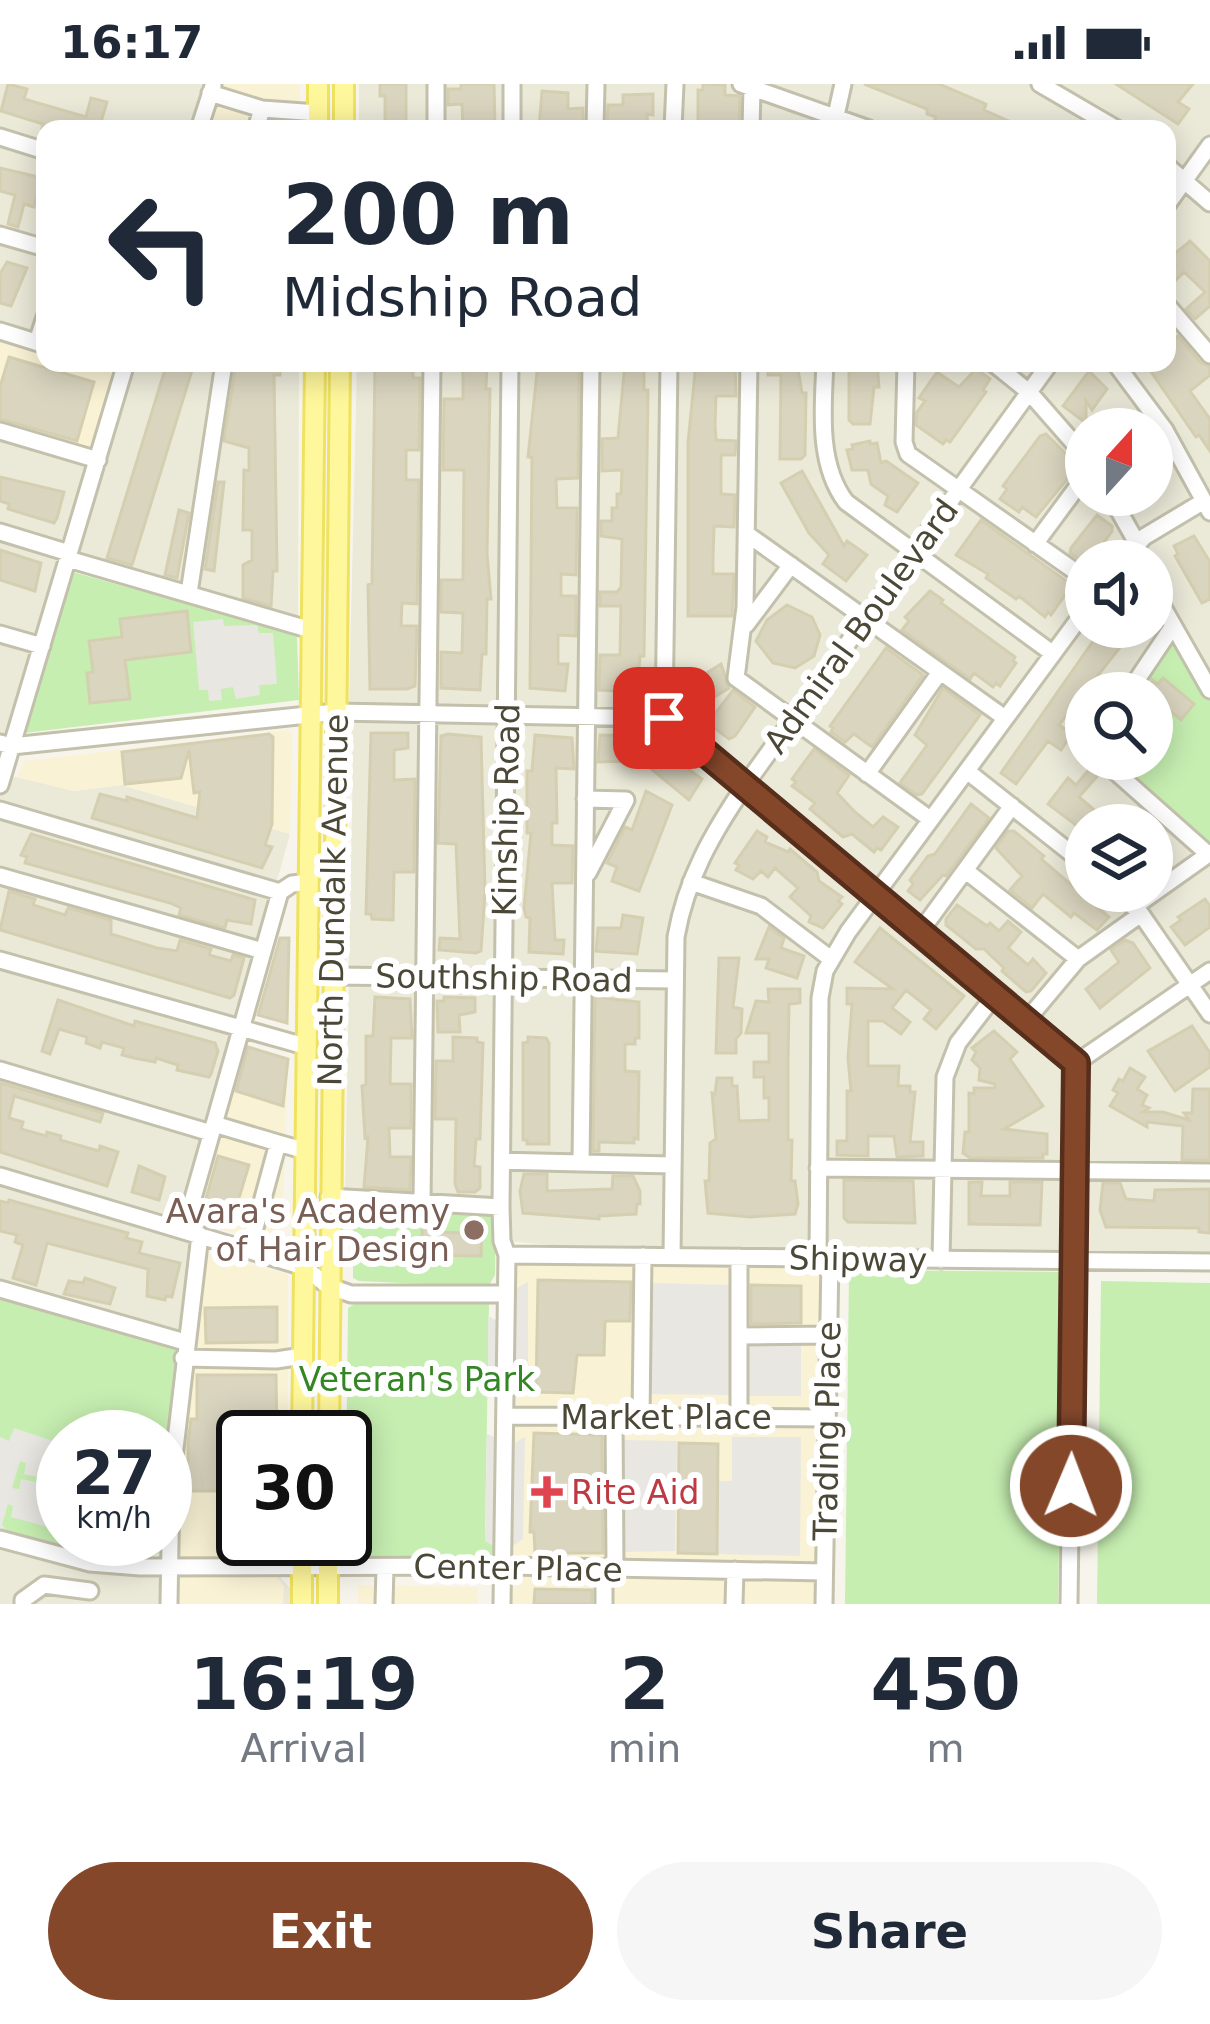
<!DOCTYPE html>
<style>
body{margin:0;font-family:"DejaVu Sans",sans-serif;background:#f6f6f7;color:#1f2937;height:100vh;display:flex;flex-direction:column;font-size:45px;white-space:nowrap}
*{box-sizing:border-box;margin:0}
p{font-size:39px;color:#747a83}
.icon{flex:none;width:66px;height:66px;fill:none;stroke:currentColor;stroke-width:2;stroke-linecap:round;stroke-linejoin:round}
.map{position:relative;height:1520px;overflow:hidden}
.panel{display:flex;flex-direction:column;background:#fff;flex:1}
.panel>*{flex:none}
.guide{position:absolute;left:36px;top:36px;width:1140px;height:252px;border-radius:24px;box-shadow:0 6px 30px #0003;background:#fff;color:#1f2937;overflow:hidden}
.needle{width:78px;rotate:21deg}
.buttons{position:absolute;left:1065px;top:324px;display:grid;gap:24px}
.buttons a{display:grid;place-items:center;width:108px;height:108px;border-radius:50%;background:#fff;box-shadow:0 6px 30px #0003;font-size:60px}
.speed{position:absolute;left:36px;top:1326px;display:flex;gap:24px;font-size:60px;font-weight:700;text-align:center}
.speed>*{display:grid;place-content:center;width:156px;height:156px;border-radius:50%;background:#fff;box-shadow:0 6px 30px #0003;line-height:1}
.speed small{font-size:30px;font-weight:400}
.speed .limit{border:6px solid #111;border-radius:18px;background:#fff;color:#111}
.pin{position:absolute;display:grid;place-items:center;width:102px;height:102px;color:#fff;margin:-51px;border-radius:24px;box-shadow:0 6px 18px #0006}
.me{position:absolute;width:132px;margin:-66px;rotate:1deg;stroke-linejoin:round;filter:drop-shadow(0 0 9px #0008)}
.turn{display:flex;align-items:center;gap:42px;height:252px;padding:0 48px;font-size:54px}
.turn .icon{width:156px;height:156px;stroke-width:2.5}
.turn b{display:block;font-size:84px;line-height:102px}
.eta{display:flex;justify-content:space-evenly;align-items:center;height:204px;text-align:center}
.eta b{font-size:72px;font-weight:700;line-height:84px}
.primary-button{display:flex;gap:24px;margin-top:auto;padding:24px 48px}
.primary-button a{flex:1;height:138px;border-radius:72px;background:#84472a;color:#fff;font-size:48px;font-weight:700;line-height:138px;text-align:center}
.primary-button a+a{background:#f6f6f7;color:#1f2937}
.status{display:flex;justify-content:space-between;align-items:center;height:84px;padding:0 60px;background:#fff;direction:ltr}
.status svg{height:33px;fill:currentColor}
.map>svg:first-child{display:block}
.residential{fill:#ebe9d8;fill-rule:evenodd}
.commercial{fill:#f9f2d5}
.green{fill:#c6eeb1}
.parking{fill:#e8e7e2}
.building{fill:#dad5bf;stroke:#d5cfb1;stroke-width:3}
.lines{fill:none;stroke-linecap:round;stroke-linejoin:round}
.minor-casing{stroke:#c3c0ac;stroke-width:21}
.major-casing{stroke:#efe260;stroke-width:24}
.minor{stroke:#fff;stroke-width:15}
.major{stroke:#fff79b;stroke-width:18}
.route-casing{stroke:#562e1b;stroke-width:30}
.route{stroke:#84472a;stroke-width:21}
.education-dot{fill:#8d6e63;stroke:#fff;stroke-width:4.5}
.health-dot{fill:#e0444e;stroke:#fff;stroke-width:4.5}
.labels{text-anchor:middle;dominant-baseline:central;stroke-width:12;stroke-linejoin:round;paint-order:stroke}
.street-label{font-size:33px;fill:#4c4837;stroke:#fff}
.education-label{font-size:33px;fill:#785e54;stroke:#fff;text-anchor:end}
.park-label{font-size:33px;fill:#348524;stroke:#fff}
.health-label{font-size:33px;fill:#be3a42;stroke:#fff;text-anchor:start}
</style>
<div class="status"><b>16:17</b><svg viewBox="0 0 49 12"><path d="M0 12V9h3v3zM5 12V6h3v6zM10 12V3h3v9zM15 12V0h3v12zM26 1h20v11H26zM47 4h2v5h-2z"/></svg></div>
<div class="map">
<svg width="1210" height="1520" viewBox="0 0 1210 1520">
<rect width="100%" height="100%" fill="#f7f5eb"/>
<path class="residential" d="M0 0H204L190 45H45V279H299L298 538 292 537V551L59 481 8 650 3 649 0 657Z
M359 0H1210V1169L553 1161 506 1157 345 1113 353 671 344 659 348 633 354 621H349L357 279H1167V45H359ZM1086 345H1152V411H1086ZM1086 477H1152V543H1086ZM1086 609H1152V675H1086ZM1086 741H1152V807H1086Z
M0 689 74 707 121 701 290 750 182 1139 155 1130 152 1141 196 1154 181 1252 0 1209Z
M0 1463 66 1483 173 1491H278L296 1511V1520H0Z"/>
<path class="commercial" d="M223 0H300L299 38 305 40V45H205Z
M0 254 45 267V279H87L117 288 93 372 0 342Z
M287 646 292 649 290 750 122 701 74 707 17 693 24 677Z
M243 962 288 974 282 1161 191 1138Z
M203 1169 288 1190V1353H243V1455H288V1469L278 1476 177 1474 176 1430Z
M515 1175 820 1179 817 1327 821 1337 816 1520H510Z
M172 1488 277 1493 284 1502 283 1520H172Z
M358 1501 478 1503V1520H358Z"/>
<path class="green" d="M69 487 297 550 299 616 24 649Z
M1173 546 1210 611V764L1107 675H1152V609H1131Z
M353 1121 496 1127 495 1191 488 1203 359 1197 353 1194Z
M849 1186 1064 1188 1058 1520H845Z
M1101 1197 1210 1199V1520H1097Z
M0 1209 174 1258 179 1265 165 1412V1353H63V1455H161L159 1469 151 1472 62 1463 0 1444Z
M489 1219 485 1451 497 1465 487 1476 345 1473 348 1224 354 1220Z"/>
<path class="parking" d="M223 535 224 542 257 541 259 549H273L277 600 259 601 260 611 236 615 233 603 221 605 222 616 209 617 208 606H199L193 538Z
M528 1198V1297L506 1311V1303L488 1293V1232L505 1241 506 1210Z
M649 1199 733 1201V1311L648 1310Z
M801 1251V1312H742L744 1252Z
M14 1344 56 1358 53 1369 56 1371 47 1395 24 1390 26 1379 20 1377 12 1404 19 1405 21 1395 41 1399 38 1411 43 1414 48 1403 63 1407V1447L11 1433 13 1422 8 1420 2 1441 7 1446 0 1444V1353L9 1357Z
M487 1350 506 1358V1364L525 1353 523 1455 503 1468 485 1457Z
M732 1353H801L800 1472 717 1470 718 1397H732Z
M623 1356 677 1357 675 1467 622 1468Z"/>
<path class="building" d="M8 0 27 5 24 15 86 33 91 14 107 18 101 38 114 45H42L43 40 1 27Z
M380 0H406V45H385V12H380Z
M461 0H494L495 45H463L462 20 448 21V5H461Z
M703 0 725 1V11L740 12 739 44 698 45V6H703Z
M864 0H939L986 20 984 26 1027 45H931L936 33 927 30V25Z
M1116 0H1193L1178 18 1189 25 1178 40Z
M542 7 568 9V25L583 24V45H539Z
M653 10V31L647 30 648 45H607L608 21H623V11Z
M0 84 34 92 41 97 34 123 24 120 18 143 8 140 15 111 0 107Z
M1190 157 1210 177V222L1195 235 1186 225 1205 208 1184 188 1167 205V176Z
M7 178 27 184 11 222 0 219V190Z
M1178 252 1201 279 1210 283V291L1190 307 1210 335V367L1199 351 1196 353 1145 279H1167V261Z
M9 273 94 298 77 357 0 335V303Z
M167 279H192L193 283 132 481 107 474Z
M280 279V291H274L277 487H273L271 522 243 514V481L252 476V446H243L244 386 249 387V364L224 357 236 280Z
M375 279H413V294H420L419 366H406V396H419L417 520 402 519 401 542H417L415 602 407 605H370L368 501 372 499Z
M463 279H487L486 305H490L487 470 491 515H487L486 570H482L480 606 441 604V568L462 569 463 529 441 528V496H463L464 386H443L444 315H463Z
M538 279H578L579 288 578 394 556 395 557 424H577L576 491 561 490V512H576V552L558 551V580H568L565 607 530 604 532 373H528Z
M625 279H644V306H648L644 572H640L637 608 599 606 600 571H620L621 522H600V508H617L621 503 622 455 601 452V437H612V424H617V410H621L622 386 602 387V355L618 354Z
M696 279H735L736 312H716L715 341 716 356 736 357 735 371H721V410L735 411 734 443 714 442 713 474V490H734L732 532H688V359Z
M768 279H797L802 309H806L805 371 801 375H780L781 291H768Z
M849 279H877L879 303H874L870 340H853L849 336Z
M976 285 990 295 983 306 986 308 950 358 946 356 943 360 916 341 917 328 925 317 919 314 937 288 959 303Z
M1089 287 1107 305 1092 326 1086 317V339L1063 322Z
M1046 350 1078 382 1036 433 1022 423 1019 428 1000 415 1007 405 1003 402 1040 352Z
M870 357V360L877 359 881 379 886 377 918 399 897 428 885 421 888 412 871 400 868 386H852L847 366 853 365 852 361Z
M802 387 844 462 847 457 867 471 846 497 823 480 829 471 809 449 781 399Z
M0 393 64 408 57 434 54 439 8 425 9 420 0 417Z
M218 398H224L214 487 205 485Z
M179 426 189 429 177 494 165 491Z
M1097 431 1112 442V447L1091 477 1085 479 1070 469 1071 464Z
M981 436 1072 501 1051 531 1048 528 1045 533 1019 512 1016 515 986 494 988 490 956 471Z
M1194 452 1210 478V515L1202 519 1175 472 1178 470 1174 462Z
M0 466 41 479 35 507 0 496Z
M930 507 943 516 941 519 1015 573 1013 577 1016 579 1000 602 996 599 993 603 974 589 970 595 902 546 909 537 905 533Z
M787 521 812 533 820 551 814 572 795 584 773 579 756 557 767 536Z
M187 527 191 568 125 576 130 615 90 619 87 589 93 588 89 557 122 553 120 535Z
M1103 543H1136L1059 641 1072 650 1061 666 1048 657 1016 700 1001 689Z
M886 564 923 591 872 663 854 650 845 658 831 648 833 644 830 642Z
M721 580 729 604 698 623 687 606 691 603 689 600Z
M1163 594 1194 620 1181 636 1163 621 1152 635V596L1158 600Z
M943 604 980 631 922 710 917 711 900 699 927 661 915 651Z
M733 606 755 623 735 652 729 655 708 639Z
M371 649H408V664L394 666V696L415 695 414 788H394L393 836 372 835 371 830H366Z
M269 650 273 653 272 740 265 761 272 763 262 784 92 734 100 710 127 717V713L197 734 200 708 194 709 189 666 181 694 125 700 122 668Z
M448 650 481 653 485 808 481 867 476 869 439 866 440 854 460 855 456 760 438 759 441 652Z
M535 651 572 654 574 685 556 684 557 739H552V761L573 762 572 799H552L555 856H564L563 870 529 868 530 834 526 833 524 824 531 749H527V687H532Z
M600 651 639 652 644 656 643 680H631V677L598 678Z
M665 663 674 675 702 695 689 716 649 683Z
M814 665 849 691 837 709 855 728 873 743 883 733 898 743 881 766 877 764 874 768 852 750 843 753 810 725 815 719 792 702 796 698 792 695Z
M1092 682 1099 690 1079 713 1112 741H1084L1081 745 1048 720 1068 694 1076 701Z
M646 707 672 721 639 807 612 797 617 783 607 779 625 743 632 746Z
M971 720 989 734 946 792 943 791 920 816 908 807 913 800 910 796 928 772 935 770Z
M757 747 767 753 765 758 788 768 790 765 817 788 819 797 842 813 838 817 842 820 823 844 809 838 811 832 790 813 798 804 775 784 768 793 761 787 753 795 736 786 739 781 735 779Z
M1008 747H1014L1044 772 1041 775 1109 833 1097 846 1074 829 1071 833 1043 810 1032 824 1010 806 1022 792 996 764Z
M31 750 255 816 251 840 227 836 225 844 179 831 181 824 170 819 25 779 27 773 21 771Z
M9 807 35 815 33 821 65 831 68 824 111 836V850L157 864 177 867 180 856 211 865 209 871 231 877 233 871 244 874 234 911 230 914 0 846Z
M1205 815 1210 822V843L1185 861 1171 843 1181 836 1178 833Z
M957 821 987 842 990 839 999 847 1008 837 1021 848 1008 864 1028 881 1033 875 1046 889 1031 907 1026 908 1002 887 1004 884 984 865H976L946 841V835Z
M623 831 643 834 637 870 596 867 598 844H621Z
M769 843 784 854 781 864 804 872 797 894 766 884 769 875H756Z
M880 844 964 912 936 945 924 935 931 926 906 906 892 924 910 938 901 950 883 937H868V982H899L898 1002H910V1008H915L910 1058H923V1072L897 1073 894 1052H868V1072L837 1071V1057H847V1007H851L848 974 852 920H847V904L893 905 855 878Z
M280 854H289L287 939 258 931Z
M1125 856 1133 859 1150 884 1100 924 1086 905 1119 878 1111 866Z
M719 874H739L733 923 742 925 741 949 736 955V969H716Z
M768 905H800V919L789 920 788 977V1056H792L791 1097H795L798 1120 795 1130 750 1133 708 1129 705 1097H709L710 1059 716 1055 712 1009 715 1010 717 994H732V1002H737L739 1037 769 1036V1014H764V993H754V978H769V949H746L756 917 769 918Z
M375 913 410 915 412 954H391L390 1000H411V1044H389L390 1073H411L410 1106 364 1103 368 1053 365 1054 362 1002 366 1000V952H373Z
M444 913 475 914V928L459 931 460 948H438L437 917H444Z
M595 913 639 918V954H635V960H625V987L639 988 638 1055 634 1054V1059L599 1058V1067H593Z
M58 916 134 942 135 937 215 959 218 967 211 990 209 993 177 986 178 981 156 974 155 978 134 974 122 971 124 964 102 958 100 964 86 959 87 953 59 945 50 970 42 967Z
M1192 942 1210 969V983L1175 1007 1148 967Z
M994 947 1017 968 1010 975 1043 1022 1004 1045 1047 1050V1070H1043V1074H970L963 1069 965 1048H969V1009L974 1010V1004H995V1000L979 996 980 984 972 976 976 968 972 964Z
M453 953 477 954V958L483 959 480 1055H476L474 1082 480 1083V1104L475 1108H458L455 1100 456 1035H435L436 977H453Z
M528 953 546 954 549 959V1060H527V1056H523V959L528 958Z
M248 963 288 975 283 1022 236 1007Z
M1130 984 1145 993 1137 1005 1147 1011 1142 1021 1149 1024 1143 1028H1163L1189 1036 1184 1029H1192L1193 1005H1210V1076H1182L1183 1042 1147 1038V1043L1110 1022 1118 1009 1113 1006 1119 995 1123 997Z
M0 999 103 1029 100 1038 14 1012 9 1034 23 1038 21 1045 46 1052 47 1048 61 1052 60 1056 99 1067 100 1062 118 1068 107 1102 0 1068Z
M218 1072 249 1081 235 1127 205 1118Z
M139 1082 165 1093 159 1116 132 1108Z
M524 1090H547V1107L612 1105 613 1092H633L640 1107V1120H637L636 1130 599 1132V1135L523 1129 520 1107Z
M844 1096 913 1097 915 1139 848 1138 844 1134Z
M969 1098H982L981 1112H1010V1098H1042L1040 1141 969 1140Z
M1103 1099H1120L1126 1115 1154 1117 1155 1106 1210 1105V1149L1199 1148V1144L1106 1143 1100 1126Z
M9 1116 128 1149 126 1154 142 1158 139 1169 180 1179 172 1213 166 1212 165 1216 147 1212 148 1185 47 1159 36 1201 13 1194 23 1161 15 1158 17 1151 0 1147V1117L8 1119Z
M423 1131H436V1148L464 1149V1138H482L481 1172 421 1171Z
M85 1194 115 1204 110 1220 64 1210 69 1197 83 1199Z
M538 1196 631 1198 630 1237H605L604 1271H577L573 1309 536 1308Z
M751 1201 801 1202V1239L751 1240Z
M277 1223V1258L206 1259 205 1224Z
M197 1291H276L277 1353H243V1455H273L272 1470H230L231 1407H188V1358L191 1335H197Z
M534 1349 602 1351 603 1469H535L534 1448H530Z
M679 1359 718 1360 717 1470 678 1469Z
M535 1505 592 1506V1520H534Z"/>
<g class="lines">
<defs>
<path id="minor" d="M741 0 869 45
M1040 0 1117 45
M210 9 262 25 318 29
M199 45 213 2
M256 45 262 25
M436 45V0
M512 45V0
M595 45 596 0
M673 45 675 0
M751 45 752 4
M833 45 843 0
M0 53 45 67
M1167 82 1210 119
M1167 121 1210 61
M0 151 45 164
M1167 221 1210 271
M0 247 45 261
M37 258 45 233
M749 279 745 523 736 594 930 735
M825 279C823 324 817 380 846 418L1052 569
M906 279 904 358 908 370 1086 495
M993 279 1029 308 1086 373
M1115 279 1165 346 1210 428
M0 347 98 376
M1110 411 1137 459
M0 448 69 469
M747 450 1005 634
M1035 460 1086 391
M68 475 311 546
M1123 477 1144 453 1204 417
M1152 504 1210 606
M189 509 224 279
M746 541 791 481
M0 550 42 562
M1128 609 1173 542
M664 634 1076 979
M664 634 669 279
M0 659 12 662 336 628 664 634
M1101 675 1208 770
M967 687 1086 781
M867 690 940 588
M0 701 126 279
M585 715 626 716 588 789
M0 726 280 808
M966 787 1078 875
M0 792 263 867
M691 798 761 822 831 875
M1117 807 1141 830 1210 930
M1134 823 1210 769
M920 848 1012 722
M0 876 308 963
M333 892 674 896
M1026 937 1078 875 1141 830
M1076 979 1210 887
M0 986 211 1049
M214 1040 278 1059
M502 1077 581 1079 591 279
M581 1079 673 1081
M818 1084 1210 1088
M0 1092 304 1183 328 1202 351 1210H506
M329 1113 501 1123
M422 1119 432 279
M184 1146 280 808 292 800 310 798
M249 1166 278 1059 306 1067
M507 1171 1210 1178
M672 1172 676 853C686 795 713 748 746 700L1050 279
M818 1174 820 914 825 887 848 848 1086 525
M941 1176 945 993 958 959 995 911
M0 1205 185 1258
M739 1252 828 1251
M183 1274 276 1276 303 1272
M506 1332 827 1334
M614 1332 615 1485
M641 1333 643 1172
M739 1334V1173
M0 1455 90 1479 140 1483 503 1482 824 1488
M23 1520V1516L44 1501 90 1507
M169 1520 171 1399 200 1151
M384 1520 385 1483
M502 1520 507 1171 502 1157 501 1123 510 279
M604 1520V1485
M734 1520 735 1486
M824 1520 830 1174
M1069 1520 1076 979"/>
<path id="major" d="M318 45V0
M344 45V0
M302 1353 315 279
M329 1353 340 279
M302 1455V1520
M328 1520V1455"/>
</defs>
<use href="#minor" class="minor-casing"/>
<use href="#major" class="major-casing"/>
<use href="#minor" class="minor"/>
<use href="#major" class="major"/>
</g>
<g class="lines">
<defs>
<path id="route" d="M664 634 1076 979 1071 1402"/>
</defs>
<use href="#route" class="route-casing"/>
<use href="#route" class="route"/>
</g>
<circle class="education-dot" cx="474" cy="1146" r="12"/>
<path class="health-dot" d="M541 1390h12v12h12v12h-12v12h-12v-12h-12v-12h12z"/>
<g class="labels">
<g class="street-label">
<text transform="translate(861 542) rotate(-54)">Admiral Boulevard</text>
<text transform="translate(506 726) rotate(-89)">Kinship Road</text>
<text transform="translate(333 816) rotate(-89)">North Dundalk Avenue</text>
<text transform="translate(504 894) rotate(1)">Southship Road</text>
<text transform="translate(858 1175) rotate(1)">Shipway</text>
<text x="666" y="1333">Market Place</text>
<text transform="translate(827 1347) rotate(-89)">Trading Place</text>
<text transform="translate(518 1484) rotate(1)">Center Place</text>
</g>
<g class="education-label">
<text x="450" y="1127">Avara's Academy<tspan x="450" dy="38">of Hair Design</tspan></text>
</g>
<g class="park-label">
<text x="417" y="1295">Veteran's Park</text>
</g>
<g class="health-label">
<text x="571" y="1408">Rite Aid</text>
</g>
</g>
</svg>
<div class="buttons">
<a><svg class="needle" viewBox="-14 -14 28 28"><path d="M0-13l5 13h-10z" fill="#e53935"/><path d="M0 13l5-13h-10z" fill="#747a83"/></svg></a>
<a><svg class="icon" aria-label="sound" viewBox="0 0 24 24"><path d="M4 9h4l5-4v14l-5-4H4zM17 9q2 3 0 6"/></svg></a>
<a><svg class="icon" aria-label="search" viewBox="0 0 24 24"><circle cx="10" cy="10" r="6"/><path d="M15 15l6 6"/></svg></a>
<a><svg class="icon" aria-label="layers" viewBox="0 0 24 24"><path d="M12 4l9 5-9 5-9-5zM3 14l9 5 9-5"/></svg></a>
</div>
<div class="speed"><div>27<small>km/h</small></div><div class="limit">30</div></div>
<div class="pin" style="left:664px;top:634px;background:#d93025"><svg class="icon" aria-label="arrive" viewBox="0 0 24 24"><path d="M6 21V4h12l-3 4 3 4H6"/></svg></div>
<svg class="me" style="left:1071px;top:1402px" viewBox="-20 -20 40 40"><circle r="17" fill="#84472a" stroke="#fff" stroke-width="3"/><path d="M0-11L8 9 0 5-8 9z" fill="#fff"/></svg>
<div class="guide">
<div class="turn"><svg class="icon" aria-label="left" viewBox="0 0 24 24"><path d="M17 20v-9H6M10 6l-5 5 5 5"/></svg><div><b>200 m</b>Midship Road</div></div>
</div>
</div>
<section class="panel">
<div class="eta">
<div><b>16:19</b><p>Arrival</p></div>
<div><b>2</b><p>min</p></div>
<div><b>450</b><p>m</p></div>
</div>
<div class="primary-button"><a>Exit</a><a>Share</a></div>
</section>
